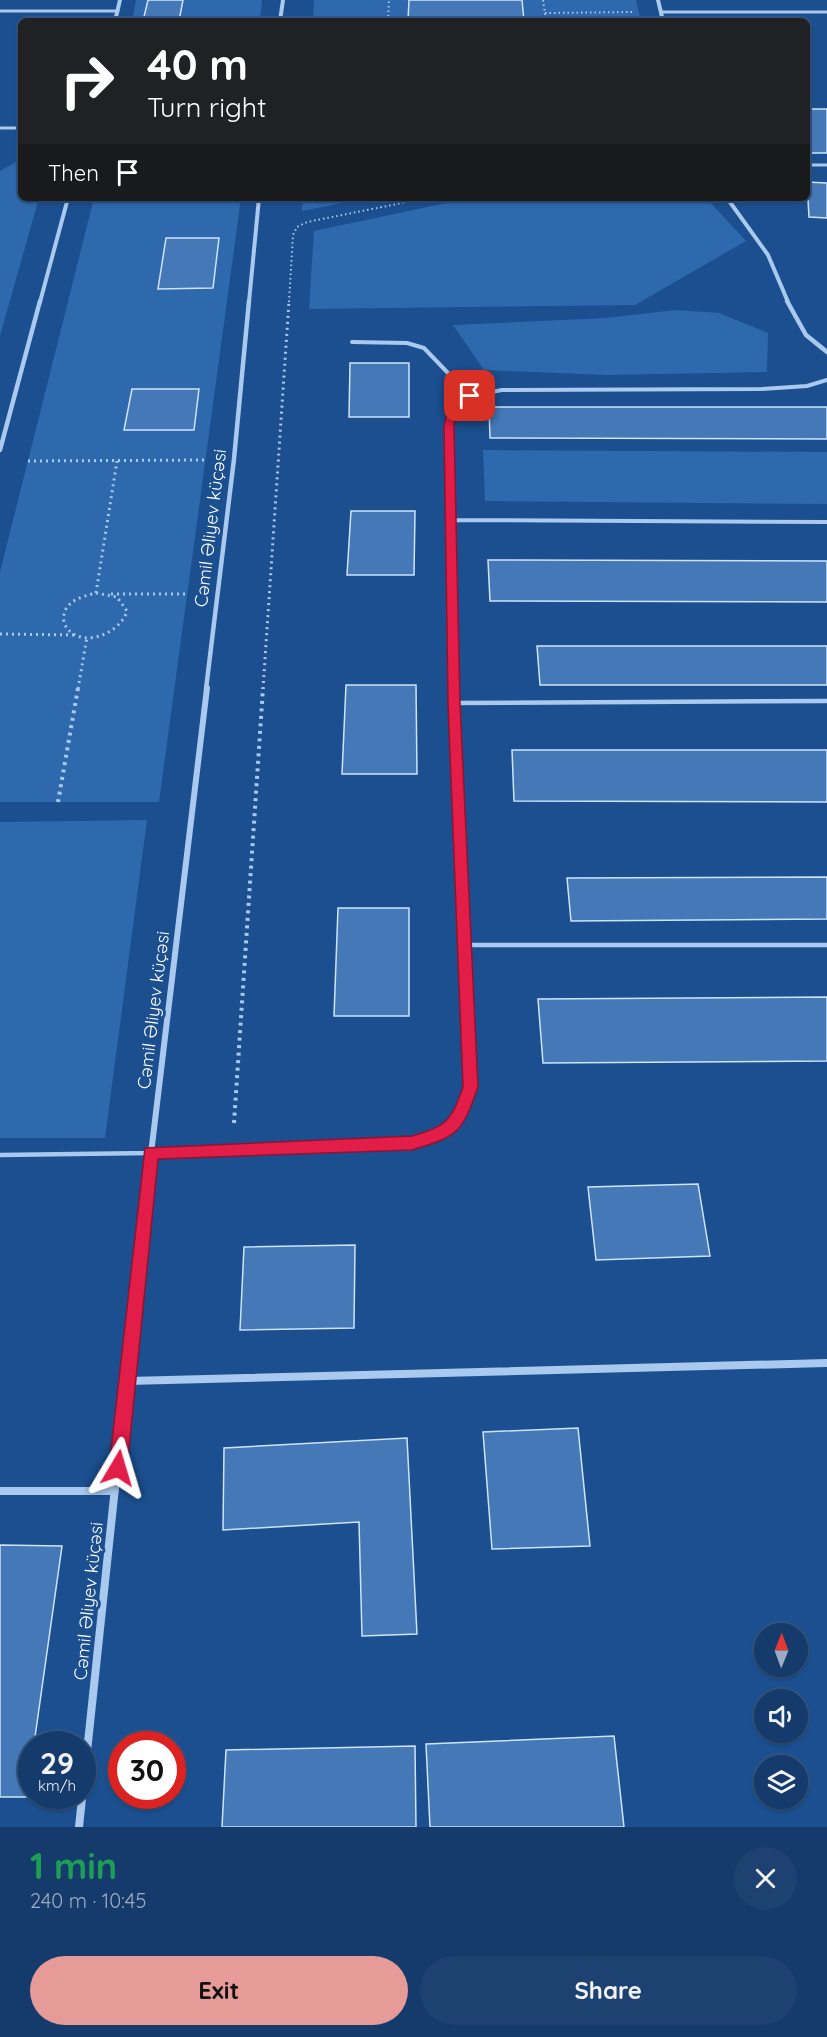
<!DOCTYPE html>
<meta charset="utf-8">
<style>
body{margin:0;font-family:Quicksand,sans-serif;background:#1d4271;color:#f1f3f6;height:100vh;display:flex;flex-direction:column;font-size:22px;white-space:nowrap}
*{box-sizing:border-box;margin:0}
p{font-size:20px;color:#9dadc1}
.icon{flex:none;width:33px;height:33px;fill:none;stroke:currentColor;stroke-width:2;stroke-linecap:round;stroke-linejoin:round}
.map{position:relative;height:1827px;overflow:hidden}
.side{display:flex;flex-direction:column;background:#143b6b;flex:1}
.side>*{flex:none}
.top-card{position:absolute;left:18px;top:18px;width:792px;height:183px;border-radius:9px;box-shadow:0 2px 4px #0004,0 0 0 2px #33557e;background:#202124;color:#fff;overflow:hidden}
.needle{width:39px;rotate:1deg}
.fabs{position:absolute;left:754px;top:1623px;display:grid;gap:12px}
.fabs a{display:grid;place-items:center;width:54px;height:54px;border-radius:50%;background:#143b6b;box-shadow:0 2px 4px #0004,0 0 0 2px #33557e;font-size:30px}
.speed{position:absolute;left:18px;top:1731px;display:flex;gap:12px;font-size:30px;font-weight:700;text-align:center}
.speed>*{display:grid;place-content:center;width:78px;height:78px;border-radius:50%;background:#143b6b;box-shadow:0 2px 4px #0004,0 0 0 2px #33557e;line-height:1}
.speed small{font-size:15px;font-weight:400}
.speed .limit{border:9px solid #d22;background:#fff;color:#111}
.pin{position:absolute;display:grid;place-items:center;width:51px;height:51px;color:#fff;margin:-26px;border-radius:12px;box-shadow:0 3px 9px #0006}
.me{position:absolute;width:66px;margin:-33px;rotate:7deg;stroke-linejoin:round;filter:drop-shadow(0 0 4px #0008)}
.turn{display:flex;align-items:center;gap:21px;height:126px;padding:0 30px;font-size:27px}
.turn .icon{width:78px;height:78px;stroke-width:2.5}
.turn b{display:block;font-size:42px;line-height:51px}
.then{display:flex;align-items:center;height:57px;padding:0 30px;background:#0003;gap:12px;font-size:22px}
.round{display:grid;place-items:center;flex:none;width:63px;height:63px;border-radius:32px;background:#1d4271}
.summary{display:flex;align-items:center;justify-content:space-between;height:102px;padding:0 30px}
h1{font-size:36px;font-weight:800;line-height:45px;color:#1e9e55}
.button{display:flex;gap:12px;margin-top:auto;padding:12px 30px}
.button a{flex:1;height:69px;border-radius:36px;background:#e69b98;color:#111;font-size:24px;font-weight:800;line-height:69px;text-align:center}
.button a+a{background:#1d4271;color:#f1f3f6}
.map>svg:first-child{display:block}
.green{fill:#2e69ad}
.building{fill:#4478b7;stroke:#cfe3fa;stroke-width:1.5}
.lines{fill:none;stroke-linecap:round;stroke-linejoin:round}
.path-far2{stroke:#a9c9ee;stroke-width:2;stroke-dasharray:1.5 3;stroke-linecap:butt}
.path-far1{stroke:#a9c9ee;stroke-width:3;stroke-dasharray:2 4;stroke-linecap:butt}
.path{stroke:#a9c9ee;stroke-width:4;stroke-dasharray:3 4.5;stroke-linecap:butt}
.lane-far2{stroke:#a9c9ee;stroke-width:3}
.lane-far1{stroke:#a9c9ee;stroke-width:4}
.lane{stroke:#a9c9ee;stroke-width:4.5}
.street-far3{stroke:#a9c9ee;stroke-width:4}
.street-far2{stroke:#a9c9ee;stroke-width:4.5}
.street-far1{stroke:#a9c9ee;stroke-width:6}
.street{stroke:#a9c9ee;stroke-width:8}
.route{fill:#e11d48;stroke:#92132f;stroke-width:1.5}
.labels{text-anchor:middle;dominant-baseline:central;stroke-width:6;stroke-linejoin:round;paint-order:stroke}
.street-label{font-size:18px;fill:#fff;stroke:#1b4f8f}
</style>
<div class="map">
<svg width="827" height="1827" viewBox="0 0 827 1827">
<rect width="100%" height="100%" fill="#1b4f8f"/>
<path class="green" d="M136 0H262L260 21H132Z
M314 0H636L641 21H313Z
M21 159V198H39L0 336V171Z
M94 198H241L159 802H0V572Z
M303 198H367L302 211Z
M470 198H706L746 241 635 305 309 309 314 231Z
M676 310 719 313 768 333 767 372 607 375 484 370 453 325 606 318Z
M483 450 827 452V504L485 501Z
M147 820 105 1138H0V822Z"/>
<path class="building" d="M148 0H183L179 21H143Z
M409 0H522L524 21H408Z
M807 109H827V153H807Z
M807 182 827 183V218L809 217Z
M166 238H219L213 288 158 289Z
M350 363H409V417H349Z
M132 389H199L194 430H124Z
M489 407H827V439L490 438Z
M351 511H415L414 575H347Z
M488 560 827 561V602L490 601Z
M537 646H827V685H540Z
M346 685H416L417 774H342Z
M512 750H827V802L514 801Z
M827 877V919L571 921 567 878Z
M338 908H409V1016H334Z
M827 997V1061L543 1063 538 999Z
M698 1184 710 1256 596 1260 588 1187Z
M355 1245 354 1328 240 1330 244 1247Z
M578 1428 590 1546 492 1549 483 1432Z
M407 1438 417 1634 362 1636 359 1522 223 1530 224 1448Z
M0 1545 62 1546 34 1744H32L27 1797H0Z
M614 1736 624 1827H430L426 1744Z
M415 1746 416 1827H222L226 1750Z"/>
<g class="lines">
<path class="path-far2" d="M543 0 546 21
M545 13 634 12
M388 21 389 0
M289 302 293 235 297 227 307 222 427 198"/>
<path class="path-far1" d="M28 461 205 460
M96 593 117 597 127 611C120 635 77 651 64 623 61 602 80 597 96 593Z
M96 593 117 461
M111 594H187
M0 634 76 635
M78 689 87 637
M263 689 289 301"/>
<path class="path" d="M58 802 78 688
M234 1123 263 688"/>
<path class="lane-far2" d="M0 11H118
M661 12H827
M0 128H21
M807 165H827"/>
<path class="lane-far1" d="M352 342 407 343 424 348 470 396
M450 520 827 522
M454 689 449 426 453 408 470 396 502 390 762 389 807 386 827 380"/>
<path class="lane" d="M454 703 827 701
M465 945H827
M0 1155 151 1153 412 1143C450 1132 457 1124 471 1087L454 688"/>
<path class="street-far3" d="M658 0 663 21
M115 21 120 0
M280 21 283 0
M727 198 768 255 788 302
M40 302 68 198
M249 302 259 198"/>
<path class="street-far2" d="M787 301 806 335 827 352
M0 450 40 301
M206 689 234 459 249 301"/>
<path class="street-far1" d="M147 1187 207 688"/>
<path class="street" d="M128 1381 827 1363
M0 1491H115
M79 1827 147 1186"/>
</g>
<path class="route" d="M467 394 475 396 457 410 454 426 460 703 478 1087C462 1133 459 1136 412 1150L158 1159 127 1468 124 1475 118 1477 112 1475 109 1468 145 1148 412 1136C447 1126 451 1121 463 1087L448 703 444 426 449 406Z"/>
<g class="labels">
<g class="street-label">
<text transform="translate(210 528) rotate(-83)">Cəmil Əliyev küçəsi</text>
<text transform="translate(153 1010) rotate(-83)">Cəmil Əliyev küçəsi</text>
<text transform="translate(88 1601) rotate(-84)">Cəmil Əliyev küçəsi</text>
</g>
</g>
</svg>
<div class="fabs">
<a><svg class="needle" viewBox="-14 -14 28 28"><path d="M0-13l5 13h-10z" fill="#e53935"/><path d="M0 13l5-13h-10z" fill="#9dadc1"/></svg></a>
<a><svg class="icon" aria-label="sound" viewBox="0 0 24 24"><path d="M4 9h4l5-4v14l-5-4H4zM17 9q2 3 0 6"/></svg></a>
<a><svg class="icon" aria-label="layers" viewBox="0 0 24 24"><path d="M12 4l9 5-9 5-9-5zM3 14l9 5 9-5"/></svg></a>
</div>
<div class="speed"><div>29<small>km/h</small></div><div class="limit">30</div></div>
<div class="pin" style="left:470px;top:396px;background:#d93025"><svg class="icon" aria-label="arrive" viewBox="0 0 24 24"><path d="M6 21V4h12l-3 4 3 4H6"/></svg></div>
<svg class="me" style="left:118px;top:1468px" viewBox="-20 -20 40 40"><path d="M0-17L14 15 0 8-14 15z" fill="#e11d48" stroke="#fff" stroke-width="4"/></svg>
<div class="top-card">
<div class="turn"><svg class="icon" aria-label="right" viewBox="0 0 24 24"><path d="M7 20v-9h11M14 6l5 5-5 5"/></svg><div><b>40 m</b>Turn right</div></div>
<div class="then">Then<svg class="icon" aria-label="arrive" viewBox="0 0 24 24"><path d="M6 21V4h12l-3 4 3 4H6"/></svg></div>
</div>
</div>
<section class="side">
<div class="summary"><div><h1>1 min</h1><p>240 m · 10:45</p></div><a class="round"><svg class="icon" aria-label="close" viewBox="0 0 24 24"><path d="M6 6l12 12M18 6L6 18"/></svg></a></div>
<div class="button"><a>Exit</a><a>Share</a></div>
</section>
